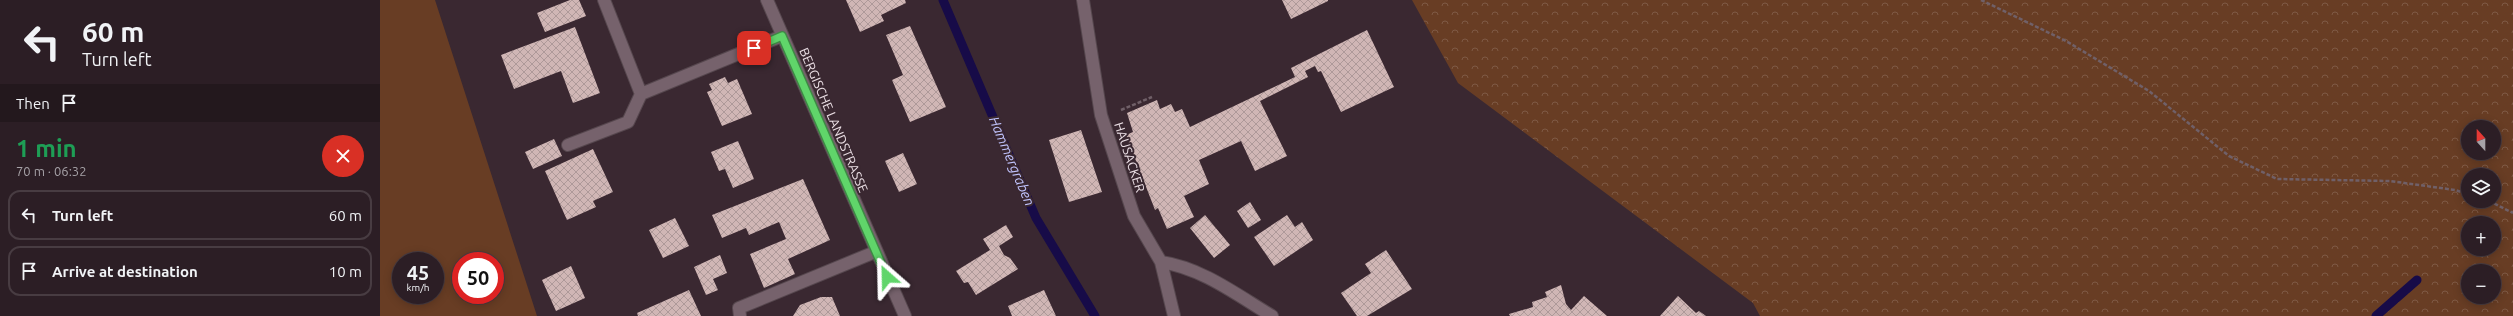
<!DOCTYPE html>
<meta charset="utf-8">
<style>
body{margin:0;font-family:Ubuntu,sans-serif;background:#34272d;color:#f1f3f6;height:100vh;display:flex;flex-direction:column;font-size:15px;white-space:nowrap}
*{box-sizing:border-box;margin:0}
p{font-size:13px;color:#a6a2a7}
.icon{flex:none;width:22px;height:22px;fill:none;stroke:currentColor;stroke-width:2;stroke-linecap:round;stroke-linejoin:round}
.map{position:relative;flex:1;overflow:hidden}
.sheet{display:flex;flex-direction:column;background:#2c1e25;width:380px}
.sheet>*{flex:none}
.top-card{background:#2c1e25;color:#f1f3f6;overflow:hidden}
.needle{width:26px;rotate:339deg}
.buttons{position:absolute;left:2081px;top:120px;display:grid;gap:8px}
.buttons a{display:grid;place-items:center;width:40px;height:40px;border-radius:50%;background:#2c1e25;box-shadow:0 2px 10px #0003,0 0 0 1px #483c42;font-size:20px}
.speed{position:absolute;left:12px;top:252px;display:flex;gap:8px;font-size:20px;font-weight:700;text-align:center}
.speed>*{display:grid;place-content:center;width:52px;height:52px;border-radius:50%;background:#2c1e25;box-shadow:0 2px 10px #0003,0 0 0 1px #483c42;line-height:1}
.speed small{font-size:10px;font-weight:400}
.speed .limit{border:6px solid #d22;background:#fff;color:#111}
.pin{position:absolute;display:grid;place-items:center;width:34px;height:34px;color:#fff;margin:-17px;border-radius:8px;box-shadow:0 2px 6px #0006}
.me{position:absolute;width:44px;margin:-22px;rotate:335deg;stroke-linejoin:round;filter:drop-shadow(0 0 3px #0008)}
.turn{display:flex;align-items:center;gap:14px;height:84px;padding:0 16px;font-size:18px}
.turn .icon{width:52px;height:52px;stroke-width:2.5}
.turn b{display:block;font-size:28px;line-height:34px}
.then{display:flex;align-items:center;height:38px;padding:0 16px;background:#0003;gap:8px;font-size:15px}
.round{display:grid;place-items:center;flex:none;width:42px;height:42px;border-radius:21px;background:#34272d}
.overview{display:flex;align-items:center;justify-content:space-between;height:68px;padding:0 16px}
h1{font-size:24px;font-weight:700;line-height:30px;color:#1e9e55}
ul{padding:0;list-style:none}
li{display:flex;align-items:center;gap:12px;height:50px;margin:0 8px 6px;padding:0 8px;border:2px solid #483c42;border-radius:12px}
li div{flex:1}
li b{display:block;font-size:15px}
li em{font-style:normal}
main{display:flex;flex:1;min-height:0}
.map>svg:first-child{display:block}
.grass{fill:#683d24;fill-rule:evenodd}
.forest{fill:url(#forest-crowns);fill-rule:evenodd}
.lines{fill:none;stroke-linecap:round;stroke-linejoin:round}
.stream{stroke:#170b48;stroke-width:9}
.building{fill:url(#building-cross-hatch)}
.service-casing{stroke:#56474e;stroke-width:14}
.minor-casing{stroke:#56474e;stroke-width:14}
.secondary-casing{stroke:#56474e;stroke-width:14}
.path{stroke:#706068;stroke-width:2.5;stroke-dasharray:4 2;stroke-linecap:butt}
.service{stroke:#76626c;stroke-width:12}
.minor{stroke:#76626c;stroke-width:12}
.secondary{stroke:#76626c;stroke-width:12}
.route-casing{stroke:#3e8a45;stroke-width:10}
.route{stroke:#60d56a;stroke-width:7}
.labels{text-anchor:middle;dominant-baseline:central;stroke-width:4;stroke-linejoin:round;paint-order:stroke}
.street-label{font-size:13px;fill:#ebdfe5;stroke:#3a2831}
.water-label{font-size:14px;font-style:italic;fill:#c1c4fe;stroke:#3a2831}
</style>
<main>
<section class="sheet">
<div class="top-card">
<div class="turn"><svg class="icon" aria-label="left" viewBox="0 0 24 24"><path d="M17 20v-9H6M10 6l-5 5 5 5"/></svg><div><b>60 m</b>Turn left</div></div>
<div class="then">Then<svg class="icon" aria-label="arrive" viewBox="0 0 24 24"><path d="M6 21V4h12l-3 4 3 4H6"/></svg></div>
</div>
<div class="overview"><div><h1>1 min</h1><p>70 m · 06:32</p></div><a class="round" style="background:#d93025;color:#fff"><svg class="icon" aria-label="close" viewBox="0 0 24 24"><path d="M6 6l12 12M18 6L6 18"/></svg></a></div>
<ul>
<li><svg class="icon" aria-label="left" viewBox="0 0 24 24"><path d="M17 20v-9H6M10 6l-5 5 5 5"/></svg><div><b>Turn left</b></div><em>60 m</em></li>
<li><svg class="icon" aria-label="arrive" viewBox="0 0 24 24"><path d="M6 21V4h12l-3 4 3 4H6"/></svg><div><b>Arrive at destination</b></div><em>10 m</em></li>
</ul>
</section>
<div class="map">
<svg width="2133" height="316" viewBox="0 0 2133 316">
<defs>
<pattern id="forest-crowns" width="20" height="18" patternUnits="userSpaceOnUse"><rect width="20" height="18" fill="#683d24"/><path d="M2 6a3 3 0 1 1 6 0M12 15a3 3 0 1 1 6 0" fill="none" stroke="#7e5944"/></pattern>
<pattern id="building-cross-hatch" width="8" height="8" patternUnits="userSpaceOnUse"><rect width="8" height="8" fill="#d0b6b5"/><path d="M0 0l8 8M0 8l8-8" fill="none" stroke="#ae9999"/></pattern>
</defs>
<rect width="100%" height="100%" fill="#3a2831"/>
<path class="grass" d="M0 0H55L157 316H0ZM21 261H55V295H21ZM81 261H115V295H81Z"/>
<path class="forest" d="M1032 0H2133V316H1380L1373 303 1078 83ZM2088 127H2114V153H2088ZM2088 175H2114V201H2088ZM2088 223H2114V249H2088ZM2088 271H2114V297H2088Z"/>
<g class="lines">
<path class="stream" d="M563 0 656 218 715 316
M1996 316 2037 280"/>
</g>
<path class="building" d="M190 0H199L206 16 165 32 157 13Z
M466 0H525L526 3 501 15 504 21 480 32Z
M902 0H948V1L911 19Z
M530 26 566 107 530 122 512 80 523 75 506 35Z
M195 27 220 93 193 103 181 71 134 89 121 55Z
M987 30 1014 87 961 112 941 71 938 72 935 66 925 71 928 77 880 101 907 156 875 171 861 141 819 160 829 184 804 196 814 217 787 229 778 208 775 210 746 135 753 132 747 113 777 100 780 109 791 104 795 112 802 109 810 127 915 77 911 68Z
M345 77 348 83 357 79 372 114 342 126 327 92 332 90 329 84Z
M701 130 722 192 689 202 669 140Z
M174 139 182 156 153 169 145 152Z
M358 141 374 179 353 188 345 169 339 171 331 152Z
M213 149 233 192 213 201 216 207 187 220 165 171Z
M523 153 537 184 519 192 505 161Z
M423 179 450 240 408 259 415 274 384 288 370 254 406 239 399 222 369 235 366 228 342 238 332 215Z
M870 202 881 220 868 228 857 211Z
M825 215 850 245 834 258 810 228Z
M907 215 915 227 922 222 933 240 894 266 874 237Z
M295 218 309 246 283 258 269 230Z
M626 225 633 237 619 246 624 255 630 258 638 269 596 295 588 282 584 283 576 271 610 250 603 239Z
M1006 250 1032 289 987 316H977L961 293 991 273 985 264Z
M340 255 347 273 333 279 338 290 326 295 314 267Z
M191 266 205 298 176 311 162 280Z
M1181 285 1186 304 1191 310 1204 296 1227 316H1130L1129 314 1153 307 1152 302 1167 297 1165 292Z
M309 290 321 316H258L257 313Z
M664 290 676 316H632L628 306Z
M1298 296 1316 313 1319 311 1326 316H1280Z
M441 297H452L460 316H413L420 305Z"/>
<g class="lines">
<defs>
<path id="service" d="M224 0 261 94
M188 145 248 122 261 94 402 36
M360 316 359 308 495 252"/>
<path id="minor" d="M703 0 721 115 754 216 781 262 794 316
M781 262C822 268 857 295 892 316"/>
<path id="secondary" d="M387 0 525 316"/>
</defs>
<use href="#service" class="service-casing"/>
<use href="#minor" class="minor-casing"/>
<use href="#secondary" class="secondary-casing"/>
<path class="path" d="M1601 0 1686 41 1769 91 1849 156 1897 179 2010 181 2075 190 2088 194
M741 110 772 97
M2109 201 2133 213"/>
<use href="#service" class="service"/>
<use href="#minor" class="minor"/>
<use href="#secondary" class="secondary"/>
</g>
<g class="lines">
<defs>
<path id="route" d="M374 48 402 36 507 277"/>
</defs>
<use href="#route" class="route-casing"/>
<use href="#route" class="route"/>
</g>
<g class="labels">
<g class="street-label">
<text transform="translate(454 120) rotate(67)">BERGISCHE LANDSTRASSE</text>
<text transform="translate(750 157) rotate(72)">HAUSACKER</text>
</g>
<g class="water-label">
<text transform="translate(632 161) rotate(67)">Hammergraben</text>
</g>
</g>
</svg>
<div class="buttons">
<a><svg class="needle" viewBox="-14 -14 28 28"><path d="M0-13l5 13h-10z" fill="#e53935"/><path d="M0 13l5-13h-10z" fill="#a6a2a7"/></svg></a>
<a><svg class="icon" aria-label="layers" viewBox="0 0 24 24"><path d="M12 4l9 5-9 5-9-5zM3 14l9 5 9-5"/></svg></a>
<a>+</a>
<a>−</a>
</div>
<div class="speed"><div>45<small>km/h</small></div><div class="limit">50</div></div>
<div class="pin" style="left:374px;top:48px;background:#d93025"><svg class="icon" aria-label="arrive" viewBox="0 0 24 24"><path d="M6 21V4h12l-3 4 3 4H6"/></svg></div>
<svg class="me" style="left:507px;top:277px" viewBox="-20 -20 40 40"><path d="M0-17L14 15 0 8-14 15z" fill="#60d56a" stroke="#fff" stroke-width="4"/></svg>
</div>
</main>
